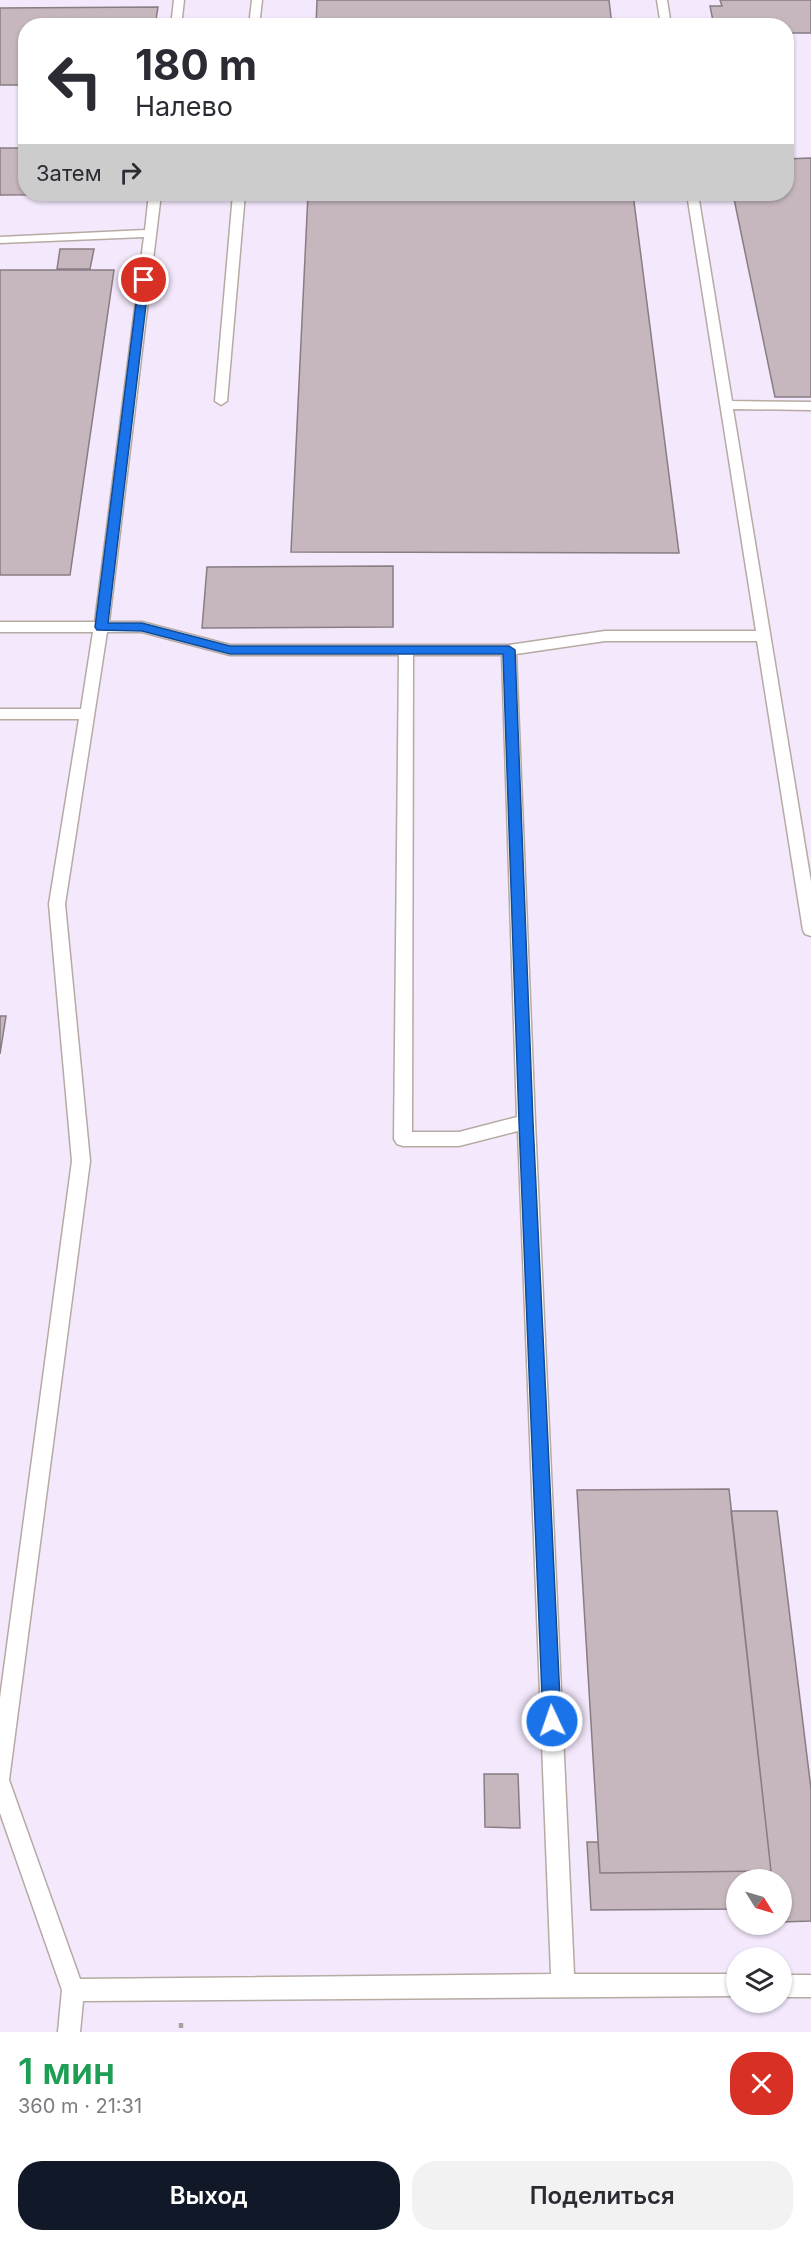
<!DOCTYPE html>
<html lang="ru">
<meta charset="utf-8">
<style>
body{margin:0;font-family:Inter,sans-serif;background:#f2f2f3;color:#2b2b33;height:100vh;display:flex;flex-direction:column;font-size:22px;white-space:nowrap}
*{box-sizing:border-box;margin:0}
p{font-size:20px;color:#7c7c81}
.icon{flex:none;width:33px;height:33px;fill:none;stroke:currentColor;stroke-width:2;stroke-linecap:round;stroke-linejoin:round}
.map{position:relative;height:2032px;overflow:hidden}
.details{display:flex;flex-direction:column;background:#fff;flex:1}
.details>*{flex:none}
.top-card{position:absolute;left:18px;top:18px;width:776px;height:183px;border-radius:24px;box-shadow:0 2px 4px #0004;background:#fff;color:#2b2b33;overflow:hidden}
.needle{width:39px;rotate:127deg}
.fabs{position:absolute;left:726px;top:1869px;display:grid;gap:12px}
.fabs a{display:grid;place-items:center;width:66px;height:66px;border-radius:50%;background:#fff;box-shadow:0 2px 4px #0004;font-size:30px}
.pin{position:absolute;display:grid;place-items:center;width:51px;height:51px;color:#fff;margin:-26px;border:3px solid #fff;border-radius:50%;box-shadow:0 2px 6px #0007}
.me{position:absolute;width:66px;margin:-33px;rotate:357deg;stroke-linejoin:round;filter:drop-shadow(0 0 4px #0008)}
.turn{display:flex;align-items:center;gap:21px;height:126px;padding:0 18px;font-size:27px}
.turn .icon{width:78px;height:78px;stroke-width:2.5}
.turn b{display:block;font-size:42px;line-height:51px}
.then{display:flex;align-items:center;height:57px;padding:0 18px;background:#0003;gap:12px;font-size:22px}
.round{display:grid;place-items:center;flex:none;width:63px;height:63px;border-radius:24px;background:#f2f2f3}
.head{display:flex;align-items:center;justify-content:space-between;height:102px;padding:0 18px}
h1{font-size:36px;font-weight:600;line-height:45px;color:#1e9e55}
.action{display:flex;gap:12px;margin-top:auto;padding:12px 18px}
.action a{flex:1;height:69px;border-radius:24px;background:#111827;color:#fff;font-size:24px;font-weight:600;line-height:69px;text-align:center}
.action a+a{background:#f2f2f3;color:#2b2b33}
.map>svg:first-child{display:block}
.industrial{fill:#f3e8fc;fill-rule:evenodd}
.building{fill:#c6b7be;stroke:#897c82;stroke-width:1.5}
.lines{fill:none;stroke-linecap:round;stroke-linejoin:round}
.service-casing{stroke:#b6aaa2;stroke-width:3}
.path{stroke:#a8a19d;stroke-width:4.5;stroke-dasharray:5 4;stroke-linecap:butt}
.service{fill:#fff;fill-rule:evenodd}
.route{fill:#1a73e8;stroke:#114b97;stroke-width:1.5}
</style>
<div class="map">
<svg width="811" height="2032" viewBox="0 0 811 2032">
<rect width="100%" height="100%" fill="#fdf5f0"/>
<path class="industrial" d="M0 0H811V2032H0ZM26 26H786V194H26ZM736 1880H782V1924H736ZM736 1958H782V2002H736Z"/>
<path class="building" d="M317 0H609L612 26H316Z
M720 0H811V33H786V26H714L710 6H722Z
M158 7 155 26H26V85H0V8Z
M0 148H26V194H135L0 195Z
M811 158V397H775L733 194H786V159Z
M308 194H633L679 553 291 552Z
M60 249H94L90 269H57Z
M0 270H114L70 575H0Z
M393 566V627L202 628 207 567Z
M0 1016H6L0 1054Z
M729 1489 771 1871 600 1873 577 1490Z
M731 1511H777L811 1789V1921L782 1922V1880H772Z
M484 1774H518L520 1828 485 1827Z
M587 1842H598L600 1873 771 1871 772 1880H736V1909L591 1910Z"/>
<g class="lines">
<defs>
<path id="service" d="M174 0H184L181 26H171Z
M252 0H262L259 26H249Z
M657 0H667L671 26H661Z
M149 194H161L109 622H142L230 645H509L605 631H756L687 194H698L732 401 811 402V410L733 409 811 882V936L805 934 803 930 757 641H605L516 654 535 1122 574 1974H736V1996L83 2001 80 2032H58L62 1990 0 1813V1698L72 1161 49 904 79 719H0V709H81L93 632H0V622H95L144 237 0 243V237L145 230ZM107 632H142L230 655H399L394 1139 397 1144 403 1146H459L518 1131 551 1974 80 1979 9 1780 90 1161 65 904ZM413 655H502L517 1117 459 1132H412Z
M233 194H245L227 401 221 405 215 401Z
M782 1975H811V1997H782Z"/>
</defs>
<use href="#service" class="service-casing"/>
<path class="path" d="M181 2023V2032"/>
<use href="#service" class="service"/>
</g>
<path class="route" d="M144 277 149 280 108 623H142L230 646H509L515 650 533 1122 561 1721 558 1727 552 1730 546 1727 543 1721 519 1122 503 654H230L142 631 97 630 95 627 139 280Z"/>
</svg>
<div class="fabs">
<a><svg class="needle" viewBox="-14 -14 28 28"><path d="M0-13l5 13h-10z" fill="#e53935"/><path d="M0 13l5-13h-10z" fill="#7c7c81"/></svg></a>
<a><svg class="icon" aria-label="layers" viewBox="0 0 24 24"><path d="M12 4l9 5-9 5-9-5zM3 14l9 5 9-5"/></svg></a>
</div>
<div class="pin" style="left:144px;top:280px;background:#d93025"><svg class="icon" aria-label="arrive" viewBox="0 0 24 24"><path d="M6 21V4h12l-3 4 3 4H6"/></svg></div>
<svg class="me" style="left:552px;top:1721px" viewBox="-20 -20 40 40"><circle r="17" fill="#1a73e8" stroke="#fff" stroke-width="3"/><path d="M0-11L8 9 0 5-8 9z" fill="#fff"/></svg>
<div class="top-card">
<div class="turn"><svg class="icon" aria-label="left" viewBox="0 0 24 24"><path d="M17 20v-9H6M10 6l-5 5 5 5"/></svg><div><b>180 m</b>Налево</div></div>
<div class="then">Затем<svg class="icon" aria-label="right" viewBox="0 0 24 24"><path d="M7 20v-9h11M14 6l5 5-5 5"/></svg></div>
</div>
</div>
<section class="details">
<div class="head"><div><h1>1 мин</h1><p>360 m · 21:31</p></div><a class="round" style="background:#d93025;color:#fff"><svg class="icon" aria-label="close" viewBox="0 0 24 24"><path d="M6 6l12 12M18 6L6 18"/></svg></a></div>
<div class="action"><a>Выход</a><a>Поделиться</a></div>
</section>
